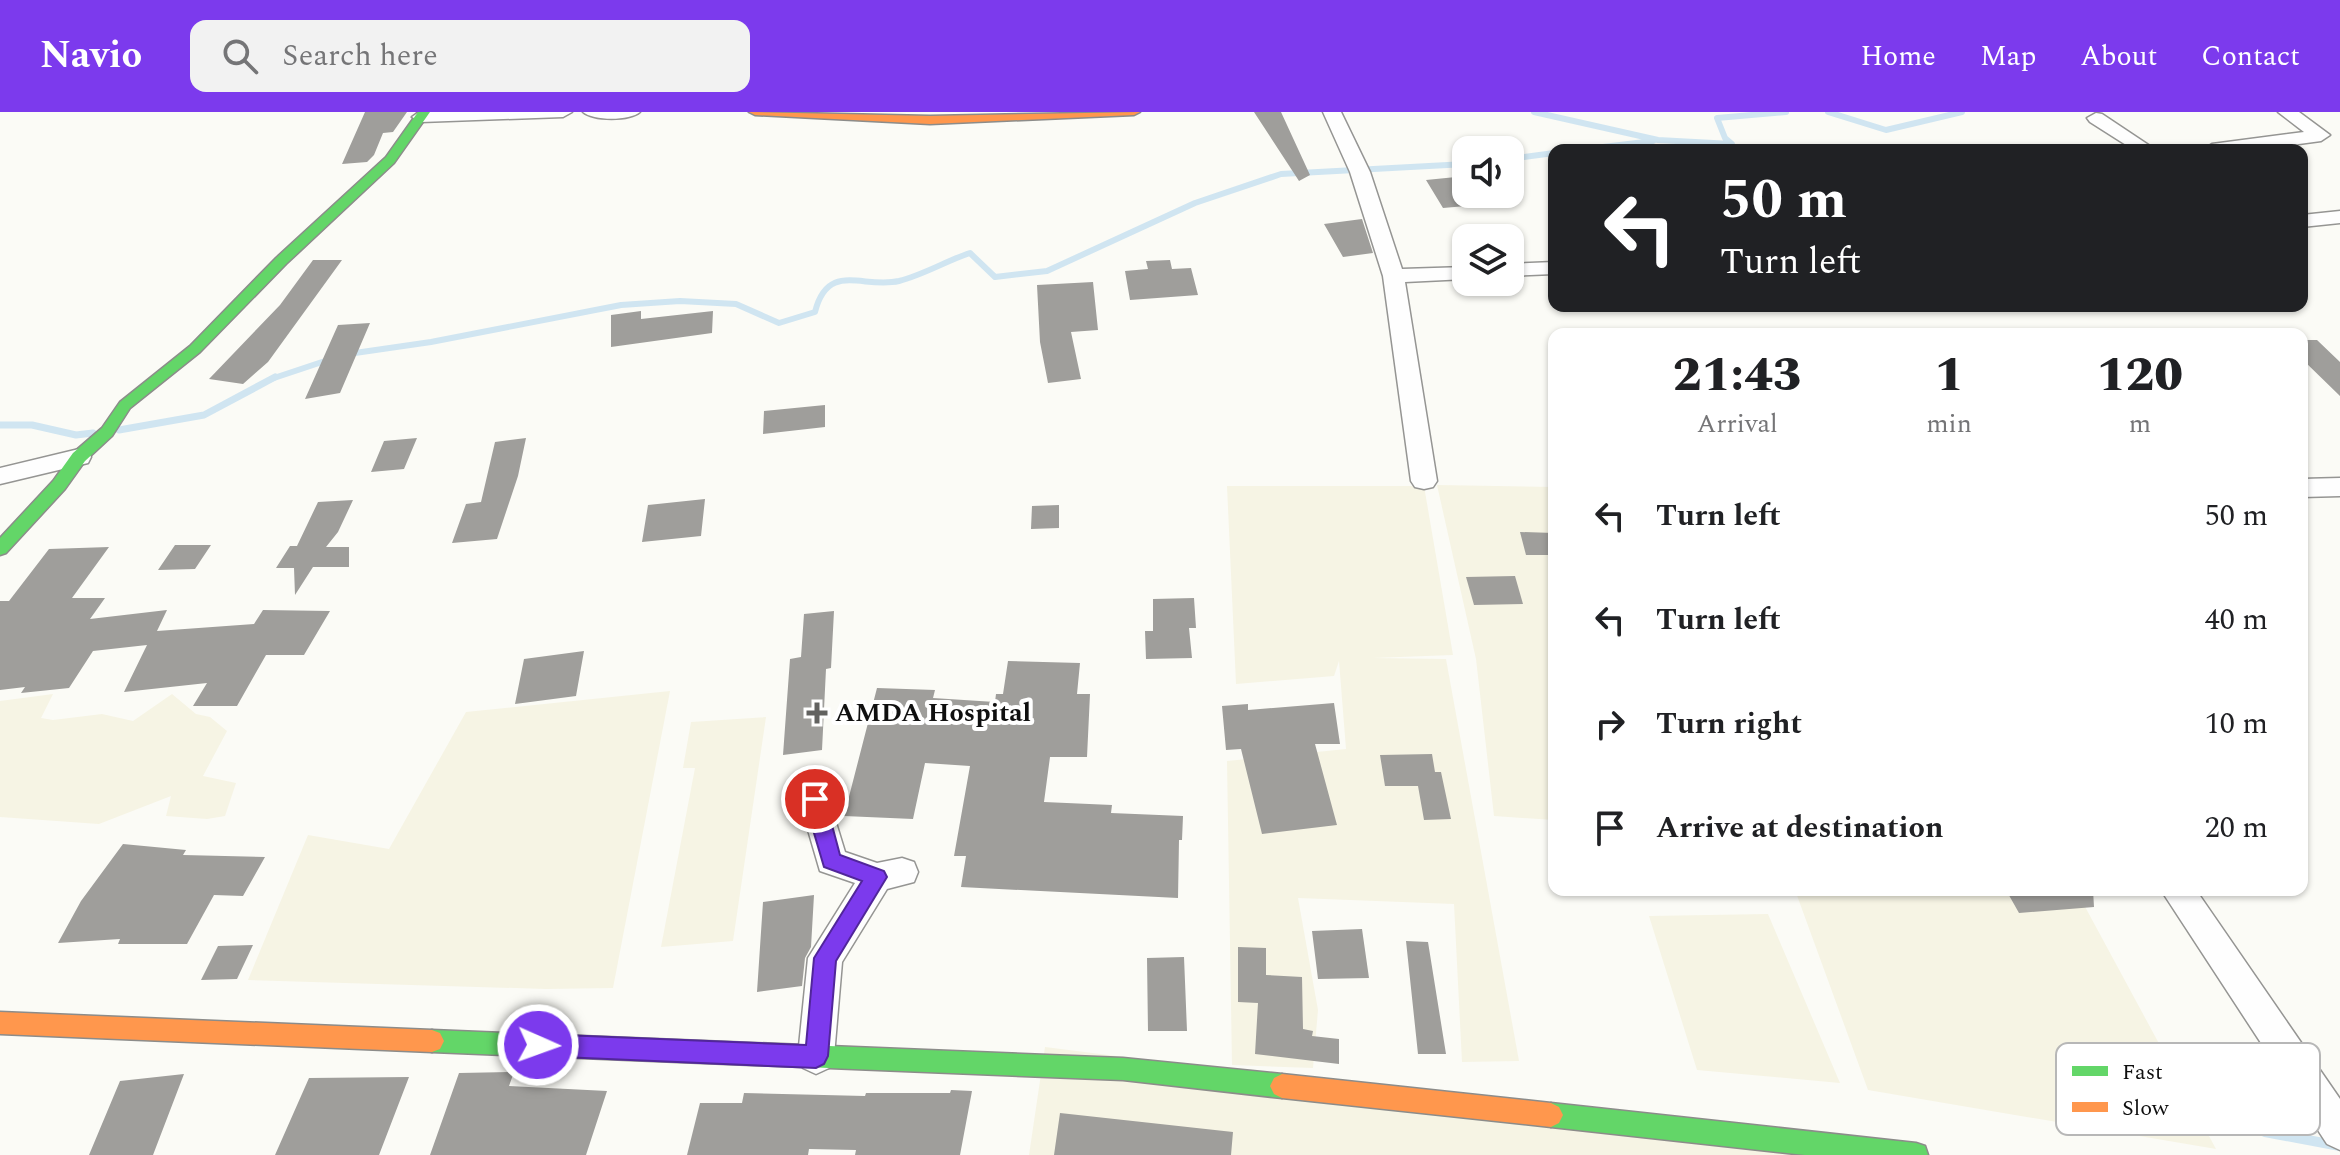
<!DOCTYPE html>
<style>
body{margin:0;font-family:Spectral,serif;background:#f2f2f2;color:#202124;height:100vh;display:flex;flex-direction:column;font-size:30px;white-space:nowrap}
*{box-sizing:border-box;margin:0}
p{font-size:26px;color:#757577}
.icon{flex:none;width:44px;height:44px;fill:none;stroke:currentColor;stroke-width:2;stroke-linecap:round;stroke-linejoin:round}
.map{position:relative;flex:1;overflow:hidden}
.drawer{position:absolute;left:1548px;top:216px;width:760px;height:568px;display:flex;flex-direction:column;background:#fff;border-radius:16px;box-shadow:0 2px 6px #0004}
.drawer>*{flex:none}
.banner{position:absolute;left:1548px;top:32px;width:760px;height:168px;border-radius:16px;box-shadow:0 2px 6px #0004;background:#202124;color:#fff;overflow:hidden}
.buttons{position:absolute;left:1452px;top:24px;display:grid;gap:16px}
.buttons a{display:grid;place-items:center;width:72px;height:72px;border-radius:16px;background:#fff;box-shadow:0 2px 6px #0004;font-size:40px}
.pin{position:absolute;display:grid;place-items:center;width:68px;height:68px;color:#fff;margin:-34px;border:4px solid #fff;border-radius:50%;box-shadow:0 2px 8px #0007}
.me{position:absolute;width:88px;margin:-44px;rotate:92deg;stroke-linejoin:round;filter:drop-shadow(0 0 6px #0008)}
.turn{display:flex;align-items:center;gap:28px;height:168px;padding:0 40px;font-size:36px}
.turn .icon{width:104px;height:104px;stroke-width:2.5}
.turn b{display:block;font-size:56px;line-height:68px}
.eta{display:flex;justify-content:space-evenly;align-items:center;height:136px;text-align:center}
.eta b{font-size:48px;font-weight:800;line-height:56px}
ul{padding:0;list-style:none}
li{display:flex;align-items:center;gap:24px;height:104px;padding:0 40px}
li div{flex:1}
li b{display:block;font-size:30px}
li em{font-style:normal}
header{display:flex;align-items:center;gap:48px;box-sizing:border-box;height:112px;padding:0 40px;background:#7c3aed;color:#fff}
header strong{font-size:38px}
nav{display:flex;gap:44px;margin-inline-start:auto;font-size:28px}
.search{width:560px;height:72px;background:#f2f2f2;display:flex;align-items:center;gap:20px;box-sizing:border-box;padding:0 28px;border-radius:16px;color:#757577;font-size:30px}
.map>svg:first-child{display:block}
.farmland{fill:#f6f4e4}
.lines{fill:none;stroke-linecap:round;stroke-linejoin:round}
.stream-far2{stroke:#d0e5f1;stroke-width:6}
.stream-far1{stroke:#d0e5f1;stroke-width:7}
.stream{stroke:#d0e5f1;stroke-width:10}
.building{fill:#9f9e9b}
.street-casing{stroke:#959593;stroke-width:3}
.fast-casing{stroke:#8c8c8a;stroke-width:3}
.slow-casing{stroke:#8c8c8a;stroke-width:3}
.street{fill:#fefefe;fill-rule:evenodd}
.fast{fill:#63d668;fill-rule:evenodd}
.slow{fill:#ff974d;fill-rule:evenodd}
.route{fill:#7c3aed;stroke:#51269a;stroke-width:2}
.poi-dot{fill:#626260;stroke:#fff;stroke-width:3}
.labels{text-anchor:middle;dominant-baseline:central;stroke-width:8;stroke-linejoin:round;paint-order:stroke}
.poi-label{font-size:26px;font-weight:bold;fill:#0f0f0f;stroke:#fff;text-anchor:start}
.key{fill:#fff;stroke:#b7b7b7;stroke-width:2}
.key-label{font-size:22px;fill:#0f0f0f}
</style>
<header>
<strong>Navio</strong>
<div class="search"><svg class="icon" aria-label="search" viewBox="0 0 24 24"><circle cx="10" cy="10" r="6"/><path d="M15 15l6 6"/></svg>Search here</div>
<nav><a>Home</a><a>Map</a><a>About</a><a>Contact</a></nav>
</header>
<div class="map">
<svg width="2340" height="1043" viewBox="0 0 2340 1043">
<rect width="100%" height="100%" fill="#fbfbf6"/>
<path class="farmland" d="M1437 373 1554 375V708L1494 704 1476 547Z
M1227 374H1424L1453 543 1373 546 1446 547 1519 949 1462 950 1454 792 1298 786 1318 898 1313 956 1232 953 1227 649 1346 637 1339 549 1334 564 1236 572Z
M670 579 613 876 546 877 248 868 308 723 389 737 466 600Z
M53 582 41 606 53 608 102 602 133 609 172 582 196 602 210 605 227 619 203 664 236 671 225 704 207 707 166 704 171 684 99 712 0 705V589Z
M766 605 733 829 661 835 695 656H683L691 610Z
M1795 778H2076L2216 1037 1868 978Z
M1768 802 1840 971 1697 958 1649 804Z
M1045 935 1896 1043H1029Z"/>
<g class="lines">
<path class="stream-far2" d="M1534 0 1658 28 1732 32 1725 26 1717 6 1786 0
M1828 0 1886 18 1962 0
M1578 38 1653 29
M1510 47 1554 41
M348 242 431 230 621 193 680 189 736 192 779 211 815 200C828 149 863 177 899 169 923 163 946 149 970 141L995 165 1047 159 1195 91 1281 62 1466 52
M271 267 331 247"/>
<path class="stream-far1" d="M0 313H32L76 323 93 321
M119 318 204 303 275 265"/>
<path class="stream" d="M2265 1020 2340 1034"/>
</g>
<path class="building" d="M365 0H407L393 20 383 21 374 43 367 50 342 52Z
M1254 0H1281L1310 63 1299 69Z
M1466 64V94L1443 96 1426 68Z
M1362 107 1373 141 1343 145 1324 112Z
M313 148H342L268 250 243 272 209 267 280 193Z
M1170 148 1172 157 1191 156 1198 183 1130 188 1125 159 1148 157 1146 149Z
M1093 170 1098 218 1071 220 1081 267 1048 271 1040 230 1037 173Z
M641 199V207L713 199 712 221 611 235V203Z
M370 211 340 281 305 287 338 213Z
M2302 228H2317L2340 250V284L2302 247Z
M825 293V315L763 322 764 299Z
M417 326 404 357 371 360 384 329Z
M526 326 518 364 497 427 452 431 466 392 481 390 495 330Z
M705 387 701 424 642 430 648 393Z
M353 388 338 420 326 435H349V455H313L295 483 294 456H276L290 434H297L318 390Z
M1059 393V416L1031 417 1032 394Z
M1520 420 1554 421V443H1526Z
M175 433H211L195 457 158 458Z
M109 435 72 486H105L90 507 167 498 157 519 254 512 263 498 330 499 304 543H266L237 594H193L207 571 124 580 147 533 93 539 69 576 21 581 25 575 0 578V489H9L49 437Z
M1515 464 1523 492 1474 493 1466 465Z
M1194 486 1196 516H1189L1192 546 1146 547 1145 519H1153V487Z
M834 499 831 556 826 557 822 638 783 643 790 547 801 545 804 502Z
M584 539 576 584 515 592 524 547Z
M1008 549 1080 551 1077 582H1090L1087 645H1050L1044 690 1112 693 1111 701 1183 704 1182 728H1179L1178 786 961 775 966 744H954L970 654 925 651 913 707 844 704 877 576 935 578 933 586 995 590 996 582H1003Z
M1334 591 1340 632H1315L1337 713 1262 722 1241 637 1226 638 1222 594 1248 592V598Z
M1432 642 1435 660H1441L1451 707 1424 708 1418 674H1385L1380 643Z
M123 732 186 738 183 743 265 745 243 784 214 783 187 832H118L120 827 58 831 81 789Z
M2006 778H2093L2094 795 2019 801Z
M814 783 811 835 805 846 802 874 757 880 763 790Z
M1362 817 1369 866 1318 867 1312 819Z
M1406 829 1428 830 1446 942H1418Z
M253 833 237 867 201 868 218 834Z
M1238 835 1266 836V863L1302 865 1303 917 1313 919 1312 924 1339 927V952L1255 942 1258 891 1238 890Z
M1184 845 1187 919H1148L1147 846Z
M514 960 509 974 607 979 586 1043H430L459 961Z
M184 962 153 1043H89L120 969Z
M409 965 379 1043H275L309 966Z
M951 978 972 979 960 1043H855L856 1038 809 1037 808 1043H687L700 991H742L744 981 865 984 866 981H950Z
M1060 1001 1233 1020 1231 1043H1054Z"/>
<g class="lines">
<defs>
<path id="street" d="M572 0 563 5 421 10 412 5 419 0Z
M583 0H640C630 9 593 9 583 0Z
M1323 0H1341L1370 60 1402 157 1466 155V167L1405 170 1437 369 1433 375 1424 377 1415 375 1411 369 1383 164 1350 60Z
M2278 0H2299L2330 23 2321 29 2253 38H2203L2212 32 2304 20Z
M2096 1 2102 2 2156 38H2134L2090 10 2087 6Z
M2340 99V111L2302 115V103Z
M1554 150V162L1510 164V152Z
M79 337 88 339 91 345 88 351 0 372V356Z
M2340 366V384L2302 385V367Z
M815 674 826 678 845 740 877 751 902 746 914 750 918 760 914 770 887 777 842 850 834 944 829 956 816 962 803 956 798 944 808 846 855 771 820 759 799 687 804 678Z
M2161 778H2196L2340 987V1038L2327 1032Z"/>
<path id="fast" d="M418 0H430L394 51 286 152 200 240 130 296 112 324 85 349 65 377 6 441 0 443V426L53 369 73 341 102 316 120 290 190 234 276 146 386 45Z
M432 918 1123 946 1282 962 1290 966 1294 974 1290 982 1282 986 1123 968 432 940 424 937 420 929 424 921Z
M1551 991 1916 1031 1925 1034 1928 1043H1805L1551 1015 1543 1011 1539 1003 1543 995Z"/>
<path id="slow" d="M749 0 930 4 1140 0 1134 3 930 12 755 3Z
M0 900 432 918 440 921 444 929 440 937 432 940 0 922Z
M1282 962 1551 991 1559 995 1563 1003 1559 1011 1551 1015 1282 986 1274 982 1270 974 1274 966Z"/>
</defs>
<use href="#street" class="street-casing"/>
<use href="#fast" class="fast-casing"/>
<use href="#slow" class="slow-casing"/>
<use href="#street" class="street"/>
<use href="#fast" class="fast"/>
<use href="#slow" class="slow"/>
</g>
<path class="route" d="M815 678 822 681 825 687 840 743 884 759 887 765 836 849 828 944 824 952 816 956 538 944 529 941 526 933 529 925 538 922 806 933 814 846 862 769 824 755 804 687 807 681Z"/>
<path class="poi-dot" d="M813 589h8v8h8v8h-8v8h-8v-8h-8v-8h8z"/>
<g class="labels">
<g class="poi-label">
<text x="835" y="601">AMDA Hospital</text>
</g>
</g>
<rect x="2056" y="931" width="264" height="92" rx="12" class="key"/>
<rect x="2072" y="954" width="36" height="10" fill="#63d668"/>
<rect x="2072" y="990" width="36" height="10" fill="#ff974d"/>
<g class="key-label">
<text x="2122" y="967">Fast</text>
<text x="2122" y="1003">Slow</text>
</g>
</svg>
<div class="buttons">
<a><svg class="icon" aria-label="sound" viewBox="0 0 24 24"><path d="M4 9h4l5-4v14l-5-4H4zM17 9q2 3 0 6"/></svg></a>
<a><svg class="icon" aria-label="layers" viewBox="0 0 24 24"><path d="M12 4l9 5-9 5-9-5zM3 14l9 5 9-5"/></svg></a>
</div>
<div class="pin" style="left:815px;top:687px;background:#d93025"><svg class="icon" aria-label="arrive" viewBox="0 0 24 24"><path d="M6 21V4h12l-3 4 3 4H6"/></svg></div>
<svg class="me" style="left:538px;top:933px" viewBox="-20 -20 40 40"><circle r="17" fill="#7c3aed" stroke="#fff" stroke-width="3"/><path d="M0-11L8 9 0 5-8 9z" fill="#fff"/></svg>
<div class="banner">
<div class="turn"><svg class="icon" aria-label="left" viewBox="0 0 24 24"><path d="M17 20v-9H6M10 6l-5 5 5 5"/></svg><div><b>50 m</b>Turn left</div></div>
</div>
<section class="drawer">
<div class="eta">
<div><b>21:43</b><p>Arrival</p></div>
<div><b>1</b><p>min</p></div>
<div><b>120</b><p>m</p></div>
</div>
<ul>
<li><svg class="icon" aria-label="left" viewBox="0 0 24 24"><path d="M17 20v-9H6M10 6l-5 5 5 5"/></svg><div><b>Turn left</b></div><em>50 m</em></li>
<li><svg class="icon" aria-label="left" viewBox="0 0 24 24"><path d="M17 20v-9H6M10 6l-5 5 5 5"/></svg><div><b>Turn left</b></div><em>40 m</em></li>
<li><svg class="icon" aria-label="right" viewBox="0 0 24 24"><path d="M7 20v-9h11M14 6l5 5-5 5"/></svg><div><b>Turn right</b></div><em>10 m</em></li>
<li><svg class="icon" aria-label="arrive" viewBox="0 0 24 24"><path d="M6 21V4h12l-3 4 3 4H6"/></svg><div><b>Arrive at destination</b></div><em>20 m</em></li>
</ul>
</section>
</div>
